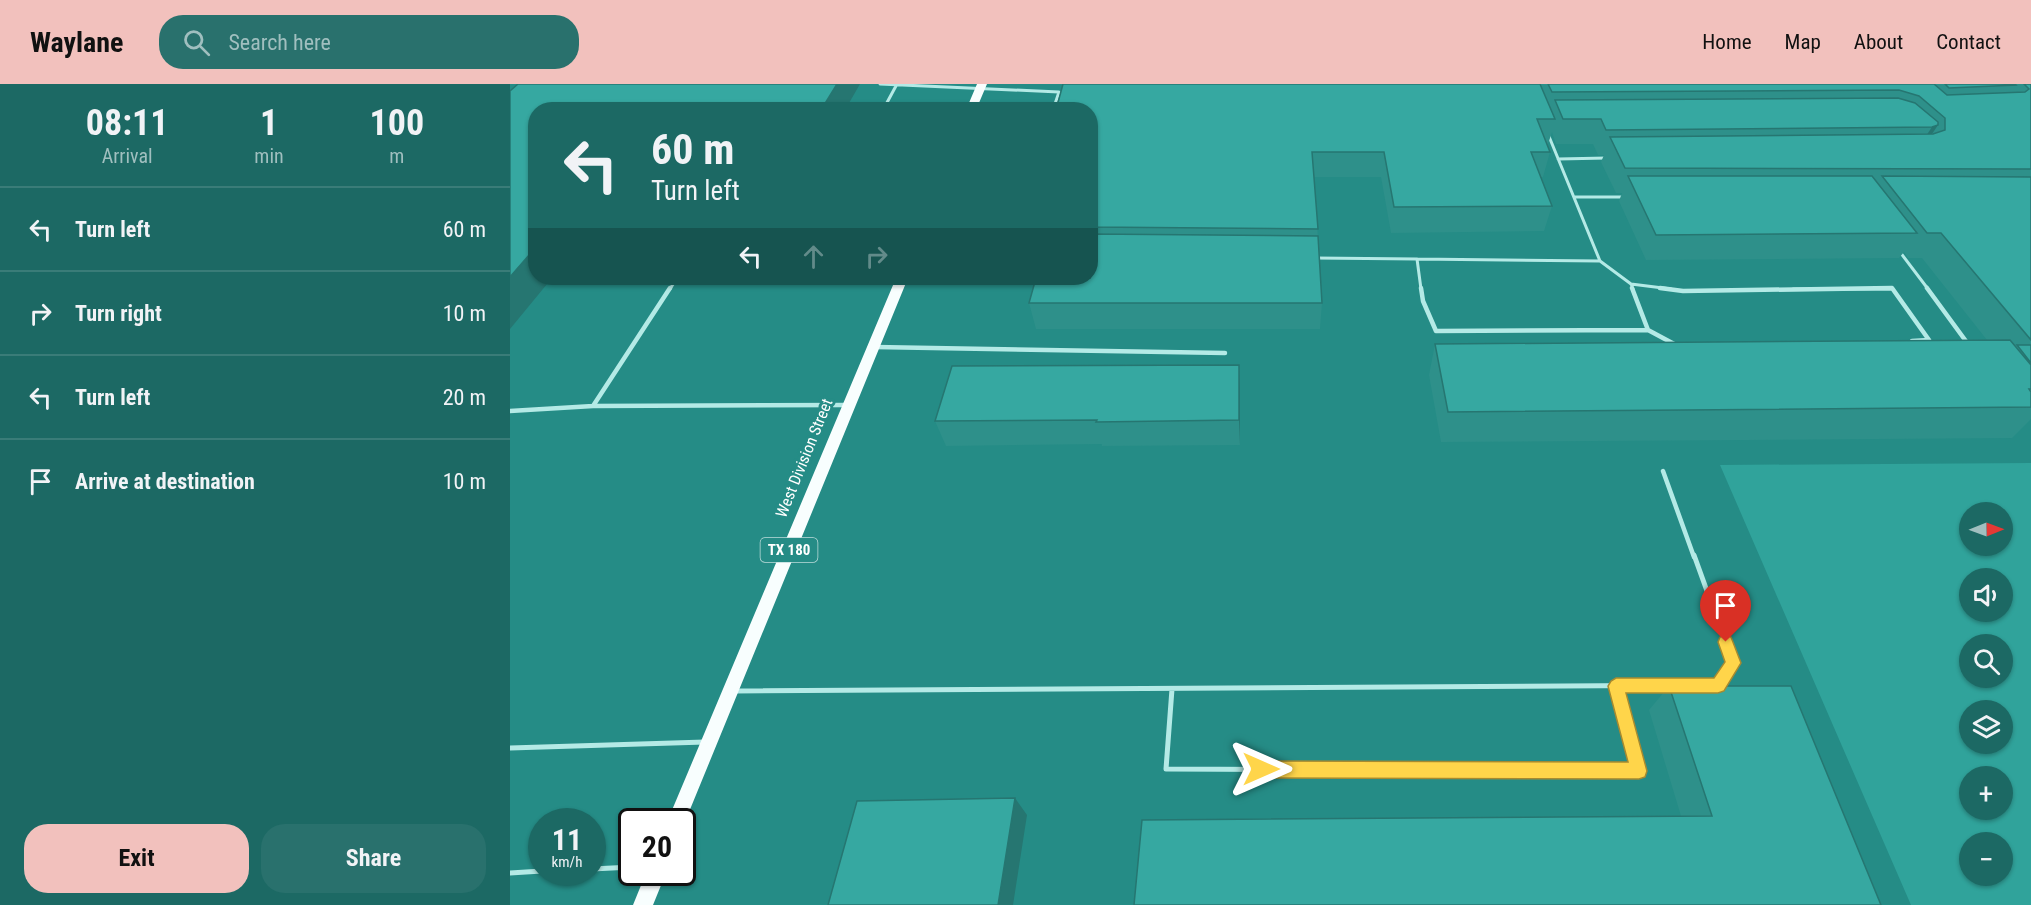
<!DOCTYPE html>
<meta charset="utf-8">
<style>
body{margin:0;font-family:"Roboto Condensed",sans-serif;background:#29716d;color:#f1f3f6;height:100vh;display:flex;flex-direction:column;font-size:22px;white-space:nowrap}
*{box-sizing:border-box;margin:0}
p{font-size:20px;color:#a0bfbf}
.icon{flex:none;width:33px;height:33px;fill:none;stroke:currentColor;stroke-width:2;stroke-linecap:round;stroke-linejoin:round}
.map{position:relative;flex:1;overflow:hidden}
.side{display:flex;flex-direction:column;background:#1c6964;width:510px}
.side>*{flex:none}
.top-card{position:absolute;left:18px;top:18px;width:570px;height:183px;border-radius:24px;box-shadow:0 2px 4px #0004;background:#1c6964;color:#f1f3f6;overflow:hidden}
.needle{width:39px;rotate:89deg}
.tools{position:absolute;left:1449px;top:418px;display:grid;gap:12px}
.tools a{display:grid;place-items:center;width:54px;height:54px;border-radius:50%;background:#1c6964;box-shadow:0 2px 4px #0004;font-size:30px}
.speed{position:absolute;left:18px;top:724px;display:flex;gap:12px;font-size:30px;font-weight:700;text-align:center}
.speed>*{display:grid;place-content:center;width:78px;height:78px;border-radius:50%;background:#1c6964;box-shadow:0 2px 4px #0004;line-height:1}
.speed small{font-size:15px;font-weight:400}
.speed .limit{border:3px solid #111;border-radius:9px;background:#fff;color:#111}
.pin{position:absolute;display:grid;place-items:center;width:51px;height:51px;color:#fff;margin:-62px -26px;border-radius:50% 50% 50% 0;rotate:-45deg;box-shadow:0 0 6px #0007}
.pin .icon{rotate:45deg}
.me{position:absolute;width:66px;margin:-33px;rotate:90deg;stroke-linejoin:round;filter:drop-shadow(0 0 4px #0008)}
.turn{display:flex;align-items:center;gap:21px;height:126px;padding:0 24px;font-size:27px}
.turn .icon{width:78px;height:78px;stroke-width:2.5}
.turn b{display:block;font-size:42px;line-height:51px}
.lanes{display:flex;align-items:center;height:57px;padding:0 24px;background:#0003;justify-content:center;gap:30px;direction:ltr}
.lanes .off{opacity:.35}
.eta{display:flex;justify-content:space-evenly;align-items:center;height:102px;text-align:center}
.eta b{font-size:36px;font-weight:700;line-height:42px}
.cta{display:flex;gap:12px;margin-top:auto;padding:12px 24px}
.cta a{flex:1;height:69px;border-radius:24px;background:#f2c1bd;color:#111;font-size:24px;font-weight:700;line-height:69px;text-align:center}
.cta a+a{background:#29716d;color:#f1f3f6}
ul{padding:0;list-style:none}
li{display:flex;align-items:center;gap:18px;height:84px;padding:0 24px;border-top:2px solid #3a7c78}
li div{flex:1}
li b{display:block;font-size:22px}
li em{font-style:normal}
header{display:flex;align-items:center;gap:36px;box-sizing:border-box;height:84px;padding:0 30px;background:#f2c1bd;color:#111}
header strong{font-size:28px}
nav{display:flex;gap:33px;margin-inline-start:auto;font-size:21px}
.search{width:420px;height:54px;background:#29716d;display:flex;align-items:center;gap:15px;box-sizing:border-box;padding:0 21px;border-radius:24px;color:#a0bfbf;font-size:22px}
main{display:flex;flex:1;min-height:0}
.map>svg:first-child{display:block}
.green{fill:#30a39b;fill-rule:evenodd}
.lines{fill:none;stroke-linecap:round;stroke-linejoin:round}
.service-far2{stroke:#b4eae6;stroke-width:3}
.service-far1{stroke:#b4eae6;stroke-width:4.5}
.service{stroke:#b4eae6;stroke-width:5}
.primary{fill:#f8fefe;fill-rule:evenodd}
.wall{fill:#2e908a}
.shaded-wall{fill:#267671}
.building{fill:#36a8a1;stroke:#267671;stroke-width:1.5}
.route{fill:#ffd54a;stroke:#a68a30;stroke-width:1.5}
.labels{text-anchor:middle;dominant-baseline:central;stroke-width:6;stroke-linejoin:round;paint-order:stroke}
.shield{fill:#258c86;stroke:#bedcdb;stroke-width:1.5}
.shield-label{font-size:15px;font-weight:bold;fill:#fff}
.street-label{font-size:16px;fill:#fff;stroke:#258c86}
</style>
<header>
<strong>Waylane</strong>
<div class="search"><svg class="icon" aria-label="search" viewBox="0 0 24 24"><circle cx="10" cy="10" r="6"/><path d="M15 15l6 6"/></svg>Search here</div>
<nav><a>Home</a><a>Map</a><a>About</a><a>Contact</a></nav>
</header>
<main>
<section class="side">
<div class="eta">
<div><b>08:11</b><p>Arrival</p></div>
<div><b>1</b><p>min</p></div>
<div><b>100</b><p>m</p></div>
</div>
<ul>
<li><svg class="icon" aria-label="left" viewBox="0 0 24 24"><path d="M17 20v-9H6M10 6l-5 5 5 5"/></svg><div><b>Turn left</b></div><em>60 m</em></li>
<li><svg class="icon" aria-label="right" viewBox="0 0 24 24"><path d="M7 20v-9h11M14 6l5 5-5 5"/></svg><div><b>Turn right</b></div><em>10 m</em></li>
<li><svg class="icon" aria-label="left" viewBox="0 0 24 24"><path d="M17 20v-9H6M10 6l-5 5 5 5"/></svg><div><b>Turn left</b></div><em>20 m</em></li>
<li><svg class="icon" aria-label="arrive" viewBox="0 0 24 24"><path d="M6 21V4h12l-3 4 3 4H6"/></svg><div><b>Arrive at destination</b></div><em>10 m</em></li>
</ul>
<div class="cta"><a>Exit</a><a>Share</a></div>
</section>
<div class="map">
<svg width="1521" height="821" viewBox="0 0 1521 821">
<rect width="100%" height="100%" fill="#258c86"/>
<path class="green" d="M1521 379V821H1401L1210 381ZM1460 429H1492V462H1460ZM1460 495H1492V528H1460ZM1460 561H1492V594H1460ZM1460 627H1492V660H1460ZM1460 693H1492V726H1460ZM1460 759H1492V792H1460Z"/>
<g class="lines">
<path class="service-far2" d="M370 0 549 8 543 26
M373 26 387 0
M1038 50 1090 177
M1048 75 1097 74
M1064 113H1115
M1390 168 1418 205
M805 174 907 175
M907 175 1090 177 1121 200 1123 205
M907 175 911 205
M1121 200 1161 205
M160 205 167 194
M1283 205H1383"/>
<path class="service-far1" d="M911 204 913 217 926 247 1138 246 1122 204
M1150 204 1173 207 1382 204 1419 256 1402 257
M1417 204 1458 260
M1138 246 1166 261
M365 263 715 269
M83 322 160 204
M0 327 83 322 339 321
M1153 387 1184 473"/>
<path class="service" d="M662 605 656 685 1129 687 1106 602
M224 607 1208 601 1223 579 1184 471
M0 664 195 658
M82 785 122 783
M0 789 32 787"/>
<path class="primary" d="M467 0H477L466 26H456Z
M386 194H398L172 745V738H157Z
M136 789H156L143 821H123Z"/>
</g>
<path class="wall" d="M553 0H1521V335L1502 354 931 358 919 291 925 260 1477 256 1412 174H1398L1394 168 1389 174 1136 176 1109 117 1112 109H1106L1091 78 1094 71H1088L1083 60H1046L1042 48 1038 60H1037L1040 68 1033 93H1031L1042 122 1034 147 881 149 871 93H804L812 219 810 245H526L519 219 580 194V26Z
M729 281 730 305V361L592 362V360L436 362 425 337Z
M1159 602 1371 821 1171 732 1139 626Z"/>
<path class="shaded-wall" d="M327 0H350L335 26H311Z
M1428 41 1412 65 1406 67 1422 43Z
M26 163V194H42L0 245V193Z
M729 281 730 305V361L729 336Z
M505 714 517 731 503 821H488Z"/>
<path class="building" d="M8 0H327L311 26H26V163L0 193V7Z
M553 0H1030L1045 35H1027L1040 68H1021L1042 122 884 123 874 68H802L808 145 580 143V26H546Z
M1038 0H1424L1437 11 1515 8 1519 5 1514 0H1521V85L1115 84 1100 53 1423 50 1435 46V34L1409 12 1389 6 1042 8Z
M1435 0H1505L1506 1 1439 4Z
M1388 14 1405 19 1428 38V41L1422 43 1096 46 1091 35H1053L1045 16Z
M1118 92H1362L1407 149 1146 151Z
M1372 92 1521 93V256L1431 149H1417Z
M580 150 808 152 812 219H519L526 194H580Z
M1500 256 1521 281V305H1519L1521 308V323L938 328 925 260Z
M1507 261H1521V279Z
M729 281V336L586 338 587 336 425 337 442 282Z
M1159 602H1281L1371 821H624L632 736 1202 732Z
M505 714 488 821H318L347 717Z"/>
<path class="route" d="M1216 551 1221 553 1231 579 1214 607 1208 609H1116L1137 687 1135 693 1129 695 751 694 745 691 742 685 745 679 751 677 1118 678 1098 602 1101 597 1106 594H1204L1215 578 1208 558 1210 553Z"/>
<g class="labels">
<rect class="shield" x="250.5" y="454" width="57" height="24" rx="4.5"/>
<g class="shield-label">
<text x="279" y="466">TX 180</text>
</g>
<g class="street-label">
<text transform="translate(294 374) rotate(-68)">West Division Street</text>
</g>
</g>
</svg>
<div class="tools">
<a><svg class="needle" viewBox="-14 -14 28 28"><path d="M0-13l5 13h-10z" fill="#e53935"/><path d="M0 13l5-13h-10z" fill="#a0bfbf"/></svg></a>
<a><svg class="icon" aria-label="sound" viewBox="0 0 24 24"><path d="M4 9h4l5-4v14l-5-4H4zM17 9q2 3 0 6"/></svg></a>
<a><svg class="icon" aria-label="search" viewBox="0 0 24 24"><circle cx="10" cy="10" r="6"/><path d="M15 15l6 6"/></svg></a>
<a><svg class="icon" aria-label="layers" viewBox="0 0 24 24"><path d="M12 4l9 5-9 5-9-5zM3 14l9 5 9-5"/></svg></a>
<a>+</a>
<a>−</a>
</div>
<div class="speed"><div>11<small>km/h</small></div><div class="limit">20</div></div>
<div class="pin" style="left:1216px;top:558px;background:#d93025"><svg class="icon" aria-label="arrive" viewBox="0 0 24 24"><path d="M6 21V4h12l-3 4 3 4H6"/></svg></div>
<svg class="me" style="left:751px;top:685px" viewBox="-20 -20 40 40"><path d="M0-17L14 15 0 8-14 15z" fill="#ffd54a" stroke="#fff" stroke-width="4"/></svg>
<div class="top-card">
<div class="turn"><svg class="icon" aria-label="left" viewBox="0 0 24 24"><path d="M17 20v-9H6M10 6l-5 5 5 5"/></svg><div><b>60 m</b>Turn left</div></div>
<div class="lanes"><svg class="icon" aria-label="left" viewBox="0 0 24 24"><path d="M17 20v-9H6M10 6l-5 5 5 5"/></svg><svg class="icon off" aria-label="ahead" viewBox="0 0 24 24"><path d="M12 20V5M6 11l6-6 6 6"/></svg><svg class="icon off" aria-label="right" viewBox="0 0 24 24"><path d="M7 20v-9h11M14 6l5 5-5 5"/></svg></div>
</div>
</div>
</main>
